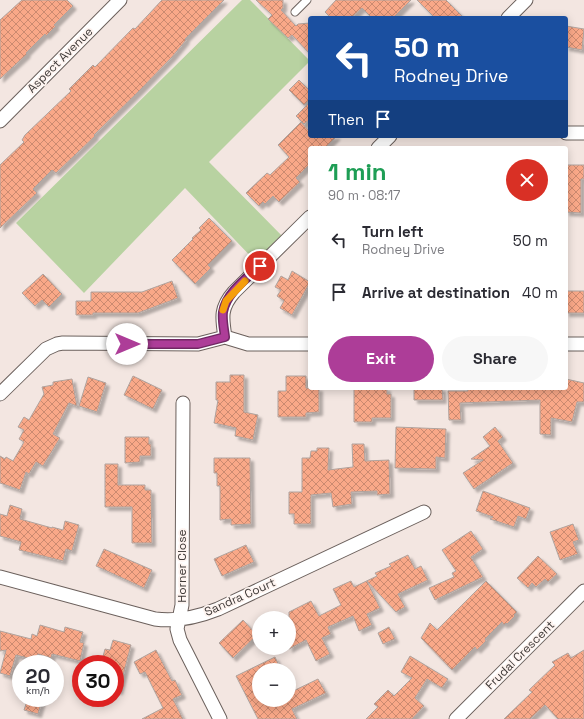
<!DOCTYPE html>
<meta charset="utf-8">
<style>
body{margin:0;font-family:"Space Grotesk",sans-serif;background:#f7f7f7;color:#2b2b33;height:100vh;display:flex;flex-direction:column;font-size:15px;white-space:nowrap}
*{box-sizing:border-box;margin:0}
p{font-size:13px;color:#7c7c81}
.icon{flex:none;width:22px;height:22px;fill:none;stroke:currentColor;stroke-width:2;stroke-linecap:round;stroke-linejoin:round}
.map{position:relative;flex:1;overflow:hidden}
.sheet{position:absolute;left:308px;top:146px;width:260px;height:244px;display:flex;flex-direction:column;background:#fff;border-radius:4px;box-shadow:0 2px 10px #0003}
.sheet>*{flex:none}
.guide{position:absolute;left:308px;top:16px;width:260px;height:122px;border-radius:4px;box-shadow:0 2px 10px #0003;background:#1a4fa0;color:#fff;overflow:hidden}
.controls{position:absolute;left:252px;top:611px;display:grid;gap:8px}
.controls a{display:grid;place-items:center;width:44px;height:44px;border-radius:50%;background:#fff;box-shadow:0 2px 10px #0003;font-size:20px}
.speed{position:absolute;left:12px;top:655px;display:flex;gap:8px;font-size:20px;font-weight:700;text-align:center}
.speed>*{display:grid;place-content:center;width:52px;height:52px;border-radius:50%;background:#fff;box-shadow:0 2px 10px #0003;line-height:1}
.speed small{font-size:10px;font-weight:400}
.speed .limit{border:6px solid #d22;background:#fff;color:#111}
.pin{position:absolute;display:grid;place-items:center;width:34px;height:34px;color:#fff;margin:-17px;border:2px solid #fff;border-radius:50%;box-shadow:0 1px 4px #0007}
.me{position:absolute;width:44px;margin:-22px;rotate:90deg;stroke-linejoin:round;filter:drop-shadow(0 0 3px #0008)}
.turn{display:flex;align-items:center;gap:14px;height:84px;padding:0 20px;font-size:18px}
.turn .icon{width:52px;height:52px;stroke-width:2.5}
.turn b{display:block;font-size:28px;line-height:34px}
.then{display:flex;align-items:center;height:38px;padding:0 20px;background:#0003;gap:8px;font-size:15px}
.round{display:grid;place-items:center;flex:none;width:42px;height:42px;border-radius:21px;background:#f7f7f7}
.headline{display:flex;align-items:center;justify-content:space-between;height:68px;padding:0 20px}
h1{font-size:24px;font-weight:600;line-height:30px;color:#1e9e55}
.primary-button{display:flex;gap:8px;margin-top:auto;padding:8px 20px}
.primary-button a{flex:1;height:46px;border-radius:24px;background:#ad3d98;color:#fff;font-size:16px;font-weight:600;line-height:46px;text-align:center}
.primary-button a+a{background:#f7f7f7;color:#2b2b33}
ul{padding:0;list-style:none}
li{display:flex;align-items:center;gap:12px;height:52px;padding:0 20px}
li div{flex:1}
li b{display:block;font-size:15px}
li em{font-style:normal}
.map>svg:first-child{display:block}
.green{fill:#b8d2a1}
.building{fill:url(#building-cross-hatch);stroke:#afa39e;filter:url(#shadow)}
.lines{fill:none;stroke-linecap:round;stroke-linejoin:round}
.lane-casing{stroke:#6b605c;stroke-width:9}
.street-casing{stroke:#6b605c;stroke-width:15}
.lane{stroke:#fff;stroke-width:7}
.street{stroke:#fff;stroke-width:13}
.route-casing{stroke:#702863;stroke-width:10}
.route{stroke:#ad3d98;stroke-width:7}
.slow{stroke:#f59e0b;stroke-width:7}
.labels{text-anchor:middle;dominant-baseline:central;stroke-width:3.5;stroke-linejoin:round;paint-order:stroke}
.street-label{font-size:12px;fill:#3f3a38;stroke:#fef4f0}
</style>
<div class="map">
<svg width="584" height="719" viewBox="0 0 584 719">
<defs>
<pattern id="building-cross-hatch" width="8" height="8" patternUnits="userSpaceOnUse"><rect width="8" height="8" fill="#f9a888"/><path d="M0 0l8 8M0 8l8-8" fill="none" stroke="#cb8a70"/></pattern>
<filter id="shadow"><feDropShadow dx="3.5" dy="3.5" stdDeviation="1" flood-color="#0004"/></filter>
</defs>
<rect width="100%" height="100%" fill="#f3e6e1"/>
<path class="green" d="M242 0H250L310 61 209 162 286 240 260 266 185 188 84 293 16 223Z"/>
<path class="building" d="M22 0H67L73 6 54 25 56 26 46 36 45 34 26 53 27 54 0 79V20Z
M162 0H224L185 39 186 40 172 57 140 90 94 135 95 136 56 173 52 170 33 189 37 193 0 228V165L24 142 22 140 25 135 71 91 69 89 93 65 95 67 133 28 135 29Z
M256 0H283V8L281 10 296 26 298 24 310 23V54L292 35 288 38 268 19 272 15Z
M336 0H411L393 18H372L362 8 351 18H331L325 12Z
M417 0H446L464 18H435Z
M566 26 584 29 582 50 566 47Z
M299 80 310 91V99L304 105 289 90Z
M310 102V119L304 124 296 116Z
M301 122 310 132V136H337L325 148H310V164L296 178 300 182 279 202 273 196 265 204 263 202 259 206 246 193 267 173 270 175 289 157 278 145Z
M566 165H584V179H581V213L566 212Z
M209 218 232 241 208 265 211 268 195 284 172 260 193 239 192 238 201 230 199 228Z
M292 271 310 282 292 315 280 308 284 301 277 296 281 290 275 287 281 276 288 280Z
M43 274 62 294 49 307 42 300 35 306 22 293Z
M172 281 178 298 138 313H93V315H76V301H91V292H142Z
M566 291H584V313H566Z
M230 375H244V412L258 415 253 440 235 436 236 428 214 423 218 400H216V382H230Z
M133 376 162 390 153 409 124 395Z
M286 376H306V388H319V412L306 413V417H278V391H286Z
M88 377 106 383 97 412 79 406Z
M72 379 77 406 69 403 53 434 60 438 43 466 36 462 29 474 26 472 20 490 0 483V456L5 459 6 457 13 461 24 442 19 439 24 430 18 427 24 417 29 420 44 394 42 387 53 385V382Z
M566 379 584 383V402H577L572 422 551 418V435L540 434V400L460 403 461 420H449L448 391H468L467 388H566Z
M354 388H387V394H391V418H372V422H354Z
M414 388H442L443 400H414Z
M396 427 446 429 445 458 436 457V469L395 468Z
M495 427 503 437 498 441 513 463 474 489 463 473 483 460 471 459 490 446 483 437Z
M125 437H149V444H151V456H140V462L125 463Z
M352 444H364L365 461 389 460 390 494 377 495V491L351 492 352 504 333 507 331 493 311 495V524H294V514H289V492H302V458H310L311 451H317V448H329L328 470 353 467Z
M214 458H250L251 524 231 525V519L220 520V486H217V473H214Z
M105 464H118V485H145V490H151L152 543H132V507H105Z
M483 491 530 508 526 519 518 516 514 527 490 519 493 517 476 511Z
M10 505 22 509 20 519 52 528V527L63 530 65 521 79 525 72 551 66 549 63 561 19 550 21 542 0 536V514L7 516Z
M573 524 579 540 573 542 578 554 560 560 550 532Z
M471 531 483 549 471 557 483 577 435 600 429 588 454 577 452 573 456 571 442 550Z
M246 545 254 562 222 576 214 559Z
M104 549 152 570 144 588 96 566Z
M408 555 415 569 421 566 428 580 398 594 405 607 396 612 367 581 380 608 367 614 372 625 359 631 353 616 328 627 331 634 322 638 330 654 316 661 306 640 289 649V612L311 601 319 616 341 605 333 589 351 581 354 587 377 576 375 573 391 566 389 564Z
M538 556 557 574 548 582 545 579 536 587 532 583 528 588 517 578Z
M486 581 517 612 514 615 515 616 507 624 506 623 504 625 502 622 485 639 486 641 477 650 475 647 452 670 421 638 430 623 437 630Z
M243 620 257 635 233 658 219 643Z
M40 625 64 632 65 627 83 632 80 642 84 643 80 661 52 654 51 658 38 654 36 660 16 655 10 676 0 673 6 650 0 651V631L31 639 32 634 37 636Z
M389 627 395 639 383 644 378 633Z
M113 640 131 645 119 691 115 690V664H101L105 649 110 650Z
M156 650 172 681 175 680 182 695 173 699 183 719H142L163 708 145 672 140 674 134 662Z
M584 650V719H558L545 705 530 719H504L532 692 529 690 555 665 552 662 568 653 571 658Z
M410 656 448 679 442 688 427 679 415 698 424 706 412 719H366L378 707 374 704 388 690 394 696 412 678 401 672Z
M275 657 281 670H259V700H289V693L318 679 326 693 292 709 297 719H258L236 676Z
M28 698 42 700 38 714 24 710Z"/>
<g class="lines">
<defs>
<path id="lane" d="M295 12 307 0"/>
<path id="street" d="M508 18 526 0
M0 121 120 0
M566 133H584
M378 148 390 136
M225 337C222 318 220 308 234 292L310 217
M566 344H584
M0 394 46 349 57 344 63 343 198 344 225 337 248 344H310
M183 403 182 605 177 629 180 640 220 719
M0 577 155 619C177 622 198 617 218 609L424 512
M456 719 584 591"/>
</defs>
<use href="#lane" class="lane-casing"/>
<use href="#street" class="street-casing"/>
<use href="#lane" class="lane"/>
<use href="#street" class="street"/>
</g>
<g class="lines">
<defs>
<path id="route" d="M127 344H198L225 337C224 329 222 320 223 312 226 293 247 278 260 266"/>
</defs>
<use href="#route" class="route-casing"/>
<use href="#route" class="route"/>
<path class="slow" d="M223 310 226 301 245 281"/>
</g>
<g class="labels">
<g class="street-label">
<text transform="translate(60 60) rotate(-45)">Aspect Avenue</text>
<text transform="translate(182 566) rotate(-90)">Horner Close</text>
<text transform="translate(240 597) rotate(-24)">Sandra Court</text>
<text transform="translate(520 655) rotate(-45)">Frudal Crescent</text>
</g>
</g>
</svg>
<div class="controls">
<a>+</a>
<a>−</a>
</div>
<div class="speed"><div>20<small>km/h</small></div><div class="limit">30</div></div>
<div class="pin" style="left:260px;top:266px;background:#d93025"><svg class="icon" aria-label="arrive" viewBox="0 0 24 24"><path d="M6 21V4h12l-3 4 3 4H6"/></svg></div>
<svg class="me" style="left:127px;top:344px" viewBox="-20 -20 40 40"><circle r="19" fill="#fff"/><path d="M0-13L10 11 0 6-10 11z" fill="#ad3d98"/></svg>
<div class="guide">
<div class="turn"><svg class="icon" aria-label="left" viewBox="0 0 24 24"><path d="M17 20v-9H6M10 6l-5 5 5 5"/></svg><div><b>50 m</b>Rodney Drive</div></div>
<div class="then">Then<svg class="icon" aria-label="arrive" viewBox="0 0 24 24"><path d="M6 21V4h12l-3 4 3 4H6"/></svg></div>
</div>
<section class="sheet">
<div class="headline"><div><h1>1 min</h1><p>90 m · 08:17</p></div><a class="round" style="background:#d93025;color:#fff"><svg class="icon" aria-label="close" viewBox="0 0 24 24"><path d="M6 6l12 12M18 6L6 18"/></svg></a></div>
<ul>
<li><svg class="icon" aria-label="left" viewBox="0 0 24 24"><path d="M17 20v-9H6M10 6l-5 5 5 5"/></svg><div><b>Turn left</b><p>Rodney Drive</p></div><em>50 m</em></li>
<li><svg class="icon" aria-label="arrive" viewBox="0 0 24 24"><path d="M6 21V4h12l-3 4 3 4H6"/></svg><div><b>Arrive at destination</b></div><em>40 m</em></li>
</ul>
<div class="primary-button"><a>Exit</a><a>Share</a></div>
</section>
</div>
